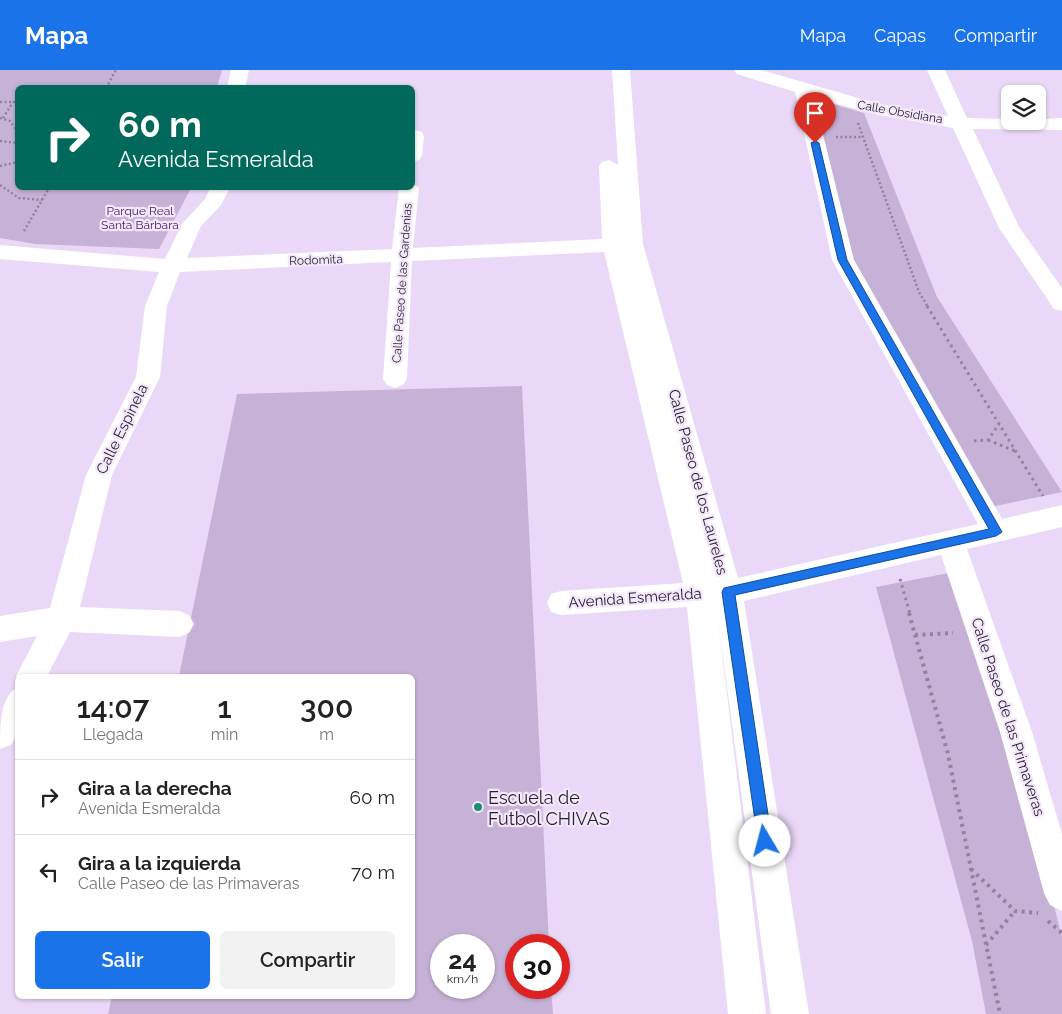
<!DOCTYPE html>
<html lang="es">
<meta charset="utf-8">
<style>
body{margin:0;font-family:Raleway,sans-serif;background:#f2f2f2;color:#222;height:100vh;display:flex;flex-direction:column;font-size:19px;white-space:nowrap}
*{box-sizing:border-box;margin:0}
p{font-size:16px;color:#767676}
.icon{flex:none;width:28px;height:28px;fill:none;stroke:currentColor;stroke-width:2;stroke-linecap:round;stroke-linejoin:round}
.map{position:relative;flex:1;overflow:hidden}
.sheet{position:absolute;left:15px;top:604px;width:400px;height:325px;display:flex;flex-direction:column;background:#fff;border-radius:8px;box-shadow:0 1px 4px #0004}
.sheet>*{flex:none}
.hud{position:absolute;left:15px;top:15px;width:400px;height:105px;border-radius:8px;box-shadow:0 1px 4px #0004;background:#00695c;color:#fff;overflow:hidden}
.fabs{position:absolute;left:1001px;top:15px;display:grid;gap:10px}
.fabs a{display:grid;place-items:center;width:45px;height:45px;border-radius:8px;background:#fff;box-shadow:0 1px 4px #0004;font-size:25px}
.speed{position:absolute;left:430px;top:864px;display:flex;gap:10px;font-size:25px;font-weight:700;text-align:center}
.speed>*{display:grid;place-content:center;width:65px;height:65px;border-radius:50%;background:#fff;box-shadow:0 1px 4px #0004;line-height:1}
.speed small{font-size:12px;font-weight:400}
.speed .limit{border:8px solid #d22;background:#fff;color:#111}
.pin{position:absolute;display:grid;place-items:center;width:42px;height:42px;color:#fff;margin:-51px -21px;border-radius:50% 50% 50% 0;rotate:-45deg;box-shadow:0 0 5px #0007}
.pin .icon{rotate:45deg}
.me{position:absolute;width:55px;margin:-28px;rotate:352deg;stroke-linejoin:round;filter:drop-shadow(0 0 4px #0008)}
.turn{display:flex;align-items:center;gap:18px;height:105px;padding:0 20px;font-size:22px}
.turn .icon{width:65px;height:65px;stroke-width:2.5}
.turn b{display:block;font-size:35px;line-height:42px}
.eta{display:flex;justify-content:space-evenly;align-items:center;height:85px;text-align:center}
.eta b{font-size:30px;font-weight:600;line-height:35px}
.cta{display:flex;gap:10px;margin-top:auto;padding:10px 20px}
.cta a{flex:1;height:58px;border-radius:8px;background:#1a73e8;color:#fff;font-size:20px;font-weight:600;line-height:58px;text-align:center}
.cta a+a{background:#f2f2f2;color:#222}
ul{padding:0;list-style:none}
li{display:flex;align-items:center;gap:15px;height:75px;padding:0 20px;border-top:1px solid #e0e0e0}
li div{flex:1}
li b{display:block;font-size:19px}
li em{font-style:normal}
header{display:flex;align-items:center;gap:30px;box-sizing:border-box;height:70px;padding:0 25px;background:#1a73e8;color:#fff}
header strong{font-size:24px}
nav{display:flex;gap:28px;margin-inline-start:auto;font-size:18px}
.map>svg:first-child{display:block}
.green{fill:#c7b2d7;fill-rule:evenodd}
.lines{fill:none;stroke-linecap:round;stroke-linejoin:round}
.path-far2{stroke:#90849a;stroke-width:2.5;stroke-dasharray:2 2.5;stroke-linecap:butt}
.path-far1{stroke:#90849a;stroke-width:3;stroke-dasharray:2.5 4;stroke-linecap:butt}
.path{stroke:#90849a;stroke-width:4;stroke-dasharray:3 4.5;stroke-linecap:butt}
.street{fill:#fff;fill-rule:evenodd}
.route{fill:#1a73e8;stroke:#114b97}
.poi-dot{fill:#1e8e6e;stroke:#f3e8fb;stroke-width:2}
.labels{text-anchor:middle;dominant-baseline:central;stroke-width:4.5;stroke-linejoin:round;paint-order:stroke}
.far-street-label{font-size:12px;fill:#261f2b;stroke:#f3e8fb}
.far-park-label{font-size:12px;fill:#431a5b;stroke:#f3e8fb}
.street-label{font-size:15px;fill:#261f2b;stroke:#f3e8fb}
.near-poi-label{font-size:18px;fill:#261f2b;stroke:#f3e8fb;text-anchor:start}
</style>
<header>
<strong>Mapa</strong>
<nav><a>Mapa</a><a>Capas</a><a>Compartir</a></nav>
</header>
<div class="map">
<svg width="1062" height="944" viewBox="0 0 1062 944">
<rect width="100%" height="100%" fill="#e9d8f7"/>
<path class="green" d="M0 0H222L217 17 18 18V118H191L159 179 35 174 0 168Z
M812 28 864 43 937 227 1062 422 991 437 850 186Z
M522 316 549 875H516V918H551L553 944H108L112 926H412V606H179L237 324ZM441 875H484V918H441Z
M954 502 1013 673 1062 867V944H986L972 871 876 517Z"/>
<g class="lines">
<path class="path-far2" d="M106 18 116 0
M0 32H18
M0 48 10 51 18 62
M3 48 13 32
M858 53 919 222 928 237
M836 67H862
M0 71 18 73
M0 96 18 92
M0 115 19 128 42 130
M24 161 49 118"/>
<path class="path-far1" d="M927 236 1043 426
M988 370 1015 381
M974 371 988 370 999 354
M900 509 910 544"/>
<path class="path" d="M909 543 948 684 1000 944
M915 565 953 563
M971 799 1015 841 1038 843
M1048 851 1062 863
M986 875 1015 841"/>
<path class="street" d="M231 0H249L245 18H227Z
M612 0H630L643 174 738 508 978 454 832 190 795 22 737 4 734 0H761L879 34 948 46 927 0H945L967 48 1010 49V51L1062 48V60L973 59 1019 157 1062 218V241L1054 239 999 158 953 58 879 45 814 28 854 190 1002 449 1062 435V457L967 479 1032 662 1062 764V841L1050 835 1044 823 1000 662 941 485 744 531 809 944H771L718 550 766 944H728L687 537 561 545 551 542 547 533 551 524 561 521 683 513 604 182 412 191 407 309 403 315 395 318 387 315 383 309 391 192 180 202 167 236 160 307 112 405 80 537 179 541 189 545 194 554 189 563 179 567 70 562 47 606H18V610L16 606 37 566 0 572V546L50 538 86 405 136 307 145 236 159 202 0 189V175L165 189 182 154 205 129 210 118H230L221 135 201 156 187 188 392 179 399 118H412V113L419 118 413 178 602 169 599 96 602 92 609 90 618 95Z
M415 60 422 62 424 66 422 86 419 90 412 92V61Z
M18 617V663L11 675 0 679C0 656 0 626 18 617Z"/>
</g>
<path class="route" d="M815 71 819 73 847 190 1002 462 996 466 735 525 772 771 770 776 765 778 760 776 758 771 722 522 724 518 989 459 838 190 811 73Z"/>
<circle class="poi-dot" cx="478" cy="737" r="5"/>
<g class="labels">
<g class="far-street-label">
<text transform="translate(900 42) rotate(10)">Calle Obsidiana</text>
<text transform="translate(316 190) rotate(-2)">Rodomita</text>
<text transform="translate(402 213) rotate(-86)">Calle Paseo de las Gardenias</text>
</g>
<g class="far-park-label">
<text x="140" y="141">Parque Real<tspan x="140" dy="14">Santa Bárbara</tspan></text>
</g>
<g class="street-label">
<text transform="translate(122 359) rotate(-64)">Calle Espinela</text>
<text transform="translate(698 412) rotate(75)">Calle Paseo de los Laureles</text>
<text transform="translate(635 528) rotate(-4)">Avenida Esmeralda</text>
<text transform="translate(1008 647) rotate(72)">Calle Paseo de las Primaveras</text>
</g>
<g class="near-poi-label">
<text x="488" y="727">Escuela de<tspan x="488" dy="21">Futbol CHIVAS</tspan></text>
</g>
</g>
</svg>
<div class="fabs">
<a><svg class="icon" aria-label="layers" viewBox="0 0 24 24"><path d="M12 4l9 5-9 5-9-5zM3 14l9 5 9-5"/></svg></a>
</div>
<div class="speed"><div>24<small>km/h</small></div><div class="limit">30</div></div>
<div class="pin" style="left:815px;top:73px;background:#d93025"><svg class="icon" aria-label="arrive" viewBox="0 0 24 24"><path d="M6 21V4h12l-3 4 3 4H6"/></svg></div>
<svg class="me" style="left:765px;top:771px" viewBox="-20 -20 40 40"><circle r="19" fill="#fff"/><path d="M0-13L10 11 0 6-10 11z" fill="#1a73e8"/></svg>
<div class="hud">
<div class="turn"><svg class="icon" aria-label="right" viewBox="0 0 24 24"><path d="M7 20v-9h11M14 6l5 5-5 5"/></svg><div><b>60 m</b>Avenida Esmeralda</div></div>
</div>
<section class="sheet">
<div class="eta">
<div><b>14:07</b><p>Llegada</p></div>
<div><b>1</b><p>min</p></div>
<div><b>300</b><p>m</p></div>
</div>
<ul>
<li><svg class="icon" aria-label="right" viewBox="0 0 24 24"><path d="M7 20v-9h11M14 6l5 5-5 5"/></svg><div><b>Gira a la derecha</b><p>Avenida Esmeralda</p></div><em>60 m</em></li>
<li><svg class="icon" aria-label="left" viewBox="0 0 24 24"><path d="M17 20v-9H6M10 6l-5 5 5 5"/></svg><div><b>Gira a la izquierda</b><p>Calle Paseo de las Primaveras</p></div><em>70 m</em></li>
</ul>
<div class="cta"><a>Salir</a><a>Compartir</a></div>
</section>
</div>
